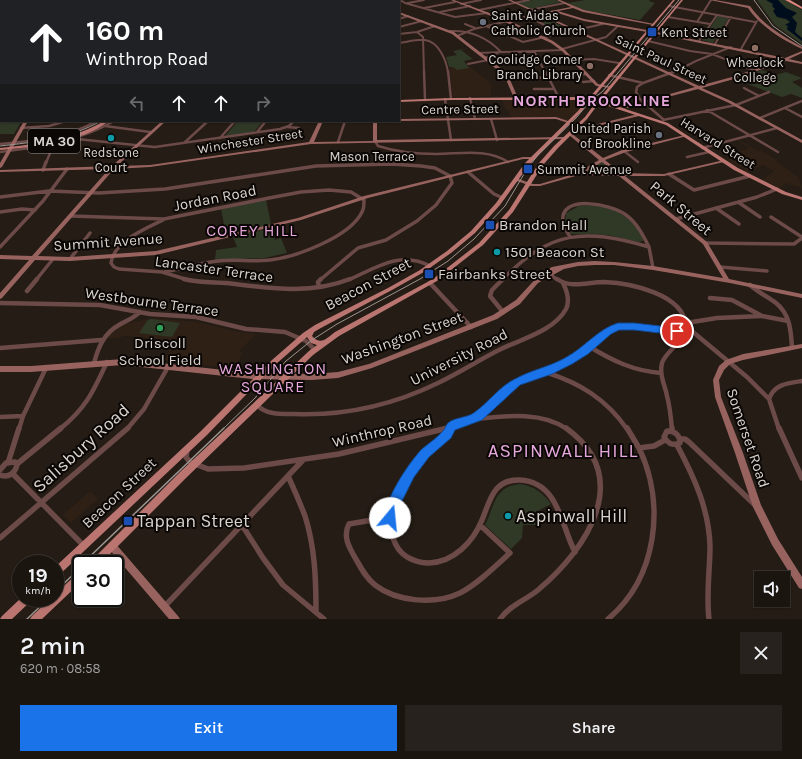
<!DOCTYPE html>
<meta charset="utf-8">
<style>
body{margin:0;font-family:Karla,sans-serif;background:#28221e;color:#f1f3f6;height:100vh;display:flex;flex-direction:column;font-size:15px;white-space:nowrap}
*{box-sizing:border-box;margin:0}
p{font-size:13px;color:#a09f9f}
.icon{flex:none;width:22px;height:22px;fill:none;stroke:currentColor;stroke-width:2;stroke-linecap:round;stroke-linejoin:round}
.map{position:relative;height:619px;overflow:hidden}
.panel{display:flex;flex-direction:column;background:#1b1510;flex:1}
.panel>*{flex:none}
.top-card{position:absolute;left:0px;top:0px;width:400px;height:122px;box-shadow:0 1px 3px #0004,0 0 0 1px #393430;background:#202124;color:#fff;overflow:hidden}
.tools{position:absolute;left:754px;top:571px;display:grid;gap:8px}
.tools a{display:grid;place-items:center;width:36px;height:36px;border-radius:0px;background:#1b1510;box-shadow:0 1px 3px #0004,0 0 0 1px #393430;font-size:20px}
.speed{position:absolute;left:12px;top:555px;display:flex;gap:8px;font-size:20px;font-weight:700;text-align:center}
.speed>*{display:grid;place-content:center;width:52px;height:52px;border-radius:50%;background:#1b1510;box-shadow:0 1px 3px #0004,0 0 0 1px #393430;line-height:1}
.speed small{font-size:10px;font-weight:400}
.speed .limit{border:2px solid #111;border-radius:6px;background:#fff;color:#111}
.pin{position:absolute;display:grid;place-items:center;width:34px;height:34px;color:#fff;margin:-17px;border:2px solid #fff;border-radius:50%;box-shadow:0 1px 4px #0007}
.me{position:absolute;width:44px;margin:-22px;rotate:17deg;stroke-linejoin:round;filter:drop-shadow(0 0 3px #0008)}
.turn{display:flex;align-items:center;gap:14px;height:84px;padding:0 20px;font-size:18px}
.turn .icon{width:52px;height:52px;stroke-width:2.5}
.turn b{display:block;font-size:28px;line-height:34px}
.lanes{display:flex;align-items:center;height:38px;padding:0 20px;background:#0003;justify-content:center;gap:20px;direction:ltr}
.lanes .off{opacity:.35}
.round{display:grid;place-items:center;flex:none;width:42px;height:42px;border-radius:0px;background:#28221e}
.summary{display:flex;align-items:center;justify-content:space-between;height:68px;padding:0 20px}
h1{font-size:24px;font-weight:600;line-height:30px}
.button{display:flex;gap:8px;margin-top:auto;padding:8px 20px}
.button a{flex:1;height:46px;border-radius:0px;background:#1a73e8;color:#fff;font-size:16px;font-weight:600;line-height:46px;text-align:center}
.button a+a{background:#28221e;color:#f1f3f6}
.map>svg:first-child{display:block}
.built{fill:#2e2015}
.green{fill:#303926}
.water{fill:#000d1c}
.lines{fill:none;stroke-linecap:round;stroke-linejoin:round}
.street-far4{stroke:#6c4a48;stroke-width:2}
.street-far3{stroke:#6c4a48;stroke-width:2.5}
.street-far2{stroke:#6c4a48;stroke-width:3.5}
.street-far1{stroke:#6c4a48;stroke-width:4.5}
.street{stroke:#6c4a48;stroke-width:5.5}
.secondary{fill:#98635f;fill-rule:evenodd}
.primary{fill:#ba7571;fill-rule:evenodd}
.highway{fill:#da8681;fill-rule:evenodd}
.tram-far1{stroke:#9b948f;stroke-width:1}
.tram{stroke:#9b948f;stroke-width:1.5}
.rail{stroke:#9b948f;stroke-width:1;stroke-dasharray:1 2;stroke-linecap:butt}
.route{fill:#1a73e8;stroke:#114b97}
.worship-dot{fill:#6b7280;stroke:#0b0705;stroke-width:1.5}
.transit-dot{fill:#1a4fb4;stroke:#0b0705;stroke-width:1.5}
.education-dot{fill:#8d6e63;stroke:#0b0705;stroke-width:1.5}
.culture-dot{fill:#0f9aa8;stroke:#0b0705;stroke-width:1.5}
.leisure-dot{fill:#2e9e5b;stroke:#0b0705;stroke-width:1.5}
.labels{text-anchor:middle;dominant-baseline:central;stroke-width:4;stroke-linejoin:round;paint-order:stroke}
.far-poi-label{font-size:13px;fill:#dad4cf;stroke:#0b0705;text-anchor:start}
.far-street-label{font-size:13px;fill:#dad4cf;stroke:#0b0705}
.shield{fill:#0b0705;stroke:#9c9692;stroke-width:1}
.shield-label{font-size:14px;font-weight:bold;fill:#dad4cf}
.street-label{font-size:15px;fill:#dad4cf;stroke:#0b0705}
.poi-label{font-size:15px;fill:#dad4cf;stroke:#0b0705;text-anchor:start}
.far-district-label{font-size:16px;font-weight:bold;letter-spacing:1px;fill:#e6a8dc;stroke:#0b0705}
.neighbourhood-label{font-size:16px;letter-spacing:1px;fill:#e6a8dc;stroke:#0b0705}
.near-street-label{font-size:18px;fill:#dad4cf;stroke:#0b0705}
.near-poi-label{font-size:18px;fill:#dad4cf;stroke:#0b0705;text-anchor:start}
.near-neighbourhood-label{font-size:19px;letter-spacing:1px;fill:#e6a8dc;stroke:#0b0705}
</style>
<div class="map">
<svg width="802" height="619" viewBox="0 0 802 619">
<rect width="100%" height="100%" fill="#241c15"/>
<path class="built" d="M467 64 491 84V96L453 97 449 68Z
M575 98 588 100 569 122 556 118H511L509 112 505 109 502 100Z
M737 140H739L758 151 761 150 777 160 776 161 799 178 802 188 785 183 781 189 762 180 774 171 763 165 748 172 726 160 735 157 730 154 749 148Z
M154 318 198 322 239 332 256 334 240 350V352L243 353 234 369 164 360 175 341 127 336 110 339 107 337 110 333 124 324Z
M90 491 98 499 71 523 63 515Z"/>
<path class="green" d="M533 0H556L561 2 529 9 518 3Z
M585 0H650L649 1 655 3 640 20 584 10 568 3Z
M757 0H785L802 10V44L775 25Z
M538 15 571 30 560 32 531 17Z
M718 16 729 18 713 43 702 40Z
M469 48 461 50 473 59 464 61 469 68 457 70 453 67H449L446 57 457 55 453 51Z
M762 70 776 75 786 72 802 78 792 82 802 88V98L791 94 782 97 745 83 766 76 756 72Z
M238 121H263L254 132 225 136Z
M0 122H21L14 134H0Z
M602 162 618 174 585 172Z
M266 200 271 224 226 235 221 209Z
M594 205C600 206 609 207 615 210 625 216 643 229 643 241L638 242 608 235 570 234 565 226 566 213 579 206Z
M271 228 275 240 281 238 287 253 264 258 215 260 216 250 237 247 233 237Z
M150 319H152L180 323 172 337 139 333 147 321Z
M520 484C534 486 543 493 551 504L532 514 537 525H523L522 538 511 549 485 525C495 506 493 487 520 484Z"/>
<path class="water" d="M766 0H778L786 8 797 13 792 17 797 23 795 32 802 38V41L788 30 787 29 788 26 785 25 790 22 786 19 777 17 773 11 775 9 772 6 773 4Z"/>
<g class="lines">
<path class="street-far4" d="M218 0 221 1
M400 0 405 3 455 17 487 13
M31 1 40 0
M80 1 82 0
M204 1 207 0
M231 1 238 0
M247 1H249
M293 1 299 0
M408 3 424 0
M461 4 481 0
M669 6 755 22
M424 8 455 2
M479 10 529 0
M529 10 565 3
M440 12 470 6
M527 16 560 33
M668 17 710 24
M399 19 408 16
M697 22 711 0
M465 24 475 28
M486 26 523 42 603 24
M399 27 422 21
M692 30 705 32
M450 31C471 30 487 37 501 52
M417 32 423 37 424 72
M0 34 1 32
M399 34 417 32 435 26
M457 36 474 29 537 14
M648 41 690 51 712 54 755 71
M699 41 717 15
M399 43C407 42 417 39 425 40 439 42 446 60 448 72
M715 44 731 17
M562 49 606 37 618 26
M741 49 757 21
M534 51 545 72
M478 53 563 50
M399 57V72
M485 58 498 53
M573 60 594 59 619 63
M468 64 488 60
M674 72 696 61 731 47"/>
<path class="street-far3" d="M399 71V101
M424 71 425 100
M448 71 451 99
M545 71 559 98
M609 75 643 83
M509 80 587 74
M583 82 594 81
M744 88 759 96
M534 89H554
M470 98 475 119
M445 99 451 140
M785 108 802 117
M707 110 778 152
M760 118 802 101
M491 119 497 140
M663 120 736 105 769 92
M664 120 640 99 636 92 637 87 643 83 676 71
M85 121 94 123
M105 126 150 132
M287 127 299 128
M21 128 49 126 66 121
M257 132 266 121
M220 138 235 121
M77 139 154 147
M375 141 378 146C397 152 416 154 436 154 460 154 487 148 508 162
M338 142 345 121
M184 143 208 121
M0 144C34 141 66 138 97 121
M155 147 280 129 289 126 294 121
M702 148 777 128
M624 151 638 162
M0 152C40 147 78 142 114 121
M687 157 709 152
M46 163 54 143"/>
<path class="street-far2" d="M43 170 46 162
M468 172 494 194 503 198
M669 174 694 190 750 176
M0 197 49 191 99 193 165 189 316 166 392 164 421 166 435 168 450 176 452 183 436 205 417 221 386 240 358 248 320 280
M738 202 760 217
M716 208 739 224
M0 212 22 209 35 210
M70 216 164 219 269 198 301 192 329 190 351 192 364 200C364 204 364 209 362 212 350 237 296 257 270 260 252 262 235 259 218 261 200 263 182 269 164 272
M771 217 802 237
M676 219 757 197 777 189
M163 220C145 229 114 241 111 263L114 267 119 269 162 272 188 280
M570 237C568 233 564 228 563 223 558 193 612 204 626 215 637 223 643 235 649 247
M705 243 794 244 802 238
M0 247 43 201 67 169
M70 259 90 233
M720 267 767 271
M549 274 558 280
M36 280 53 259
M348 280C376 268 400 250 430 266
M502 280C551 230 583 228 649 247L653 268"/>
<path class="street-far1" d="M184 279C198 283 213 282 227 283 268 288 310 295 350 279
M503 279 492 290 490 296 503 312
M557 279C572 289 587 282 604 282 630 283 684 294 686 326 687 341 667 349 662 363 659 375 665 385 667 396 670 407 671 418 672 429
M430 283 471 327
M750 285C758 292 768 297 776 303 790 314 791 331 792 347
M319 287 318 282 321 279
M27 291 37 279
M710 298 732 300 762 316 788 321
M0 303 100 305 150 314 196 317 246 329 285 332 306 341 313 348 312 353
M686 323 717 318 761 316
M686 328 693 332 747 377 769 399 779 429
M590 347C613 361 634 371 661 373
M0 348 101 340
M94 363C98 348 104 333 119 325 126 321 134 318 140 312
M545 372C580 383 606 399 627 429
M769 399C774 384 788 383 802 381
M257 405C266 415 282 414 294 414 344 416 393 405 438 383 459 373 479 360 499 350 521 339 554 331 566 309 570 301 567 291 563 283
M0 417 23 416
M475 419C505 416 541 411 567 429
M19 429 23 416 46 368
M60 429C86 408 93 392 107 362
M127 429 144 409 168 367
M444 429 474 419 514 384 522 379 558 367 576 357 611 329 624 326H634L685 333
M451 429 452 427"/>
<path class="street" d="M451 428C446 439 434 444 425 453 404 475 380 514 396 545 402 557 416 563 429 563 454 562 473 542 482 520 490 501 493 479 520 480 559 482 561 526 575 552
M627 428 639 448
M672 428V431
M779 428 802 478
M667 431C675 431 680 435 680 443 672 446 669 444 664 437Z
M680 439H685L689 442 754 504
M677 445C694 477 709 509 710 546 710 570 706 594 709 619
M187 450 186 457 190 462 208 469 244 468 339 454 448 428
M8 463 19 428
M17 464 61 428
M0 470 6 463 15 462 17 465C15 473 9 478 0 475
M13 474 84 546
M288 476C294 489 300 503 305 516 315 547 316 580 316 612
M390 517 349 524C342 537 350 549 357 561 362 570 367 579 375 585 397 602 435 605 460 593 479 583 494 567 510 553L480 525
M242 525 263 558 283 585 324 619
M0 538 128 428
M165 606 303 460
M500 619C510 605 526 600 538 590 588 548 634 477 566 428
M608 619C657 578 666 504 639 448L654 446 665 440"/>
<path class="secondary" d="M374 0H377V1H374Z
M451 0H454L503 18 553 41 564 49 598 84 612 87 610 88 596 86 562 51 551 43 501 20Z
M508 0H511L540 13 571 7 557 0H560L584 10 654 24 653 25 583 12 573 8 558 11 584 19 647 30 785 58 802 51V53L789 59 802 62V64L786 61 734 79 702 88 731 101 802 140V143L729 103 698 89 619 110V108L695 87ZM554 12 584 21 647 32 782 60 732 77 699 86 542 14Z
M710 0H715L750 6C763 25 783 36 802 47V49C782 40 760 26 748 8Z
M399 12 454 32 507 73 518 98 517 99 514 98 504 75 452 34 399 14Z
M0 19H1V21H0Z
M0 29H1V32H0Z
M638 114 640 115 639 116 586 129 556 119 399 121H398H399V119L556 117 586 127Z
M24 121H28L2 167 0 168V163Z
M162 121H166L117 166 150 165 309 142 319 121H323L314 142 373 141V121H377V140L564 137 566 138 564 139 311 144 150 167 114 169 38 256 70 257 156 251 298 218 364 196 523 157H532L534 158 532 159H523L368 198 301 220 156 255 70 261 35 260 2 298 0 299V293L29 260 0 259V255L32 256 109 169 0 172V170L112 166Z
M569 133H571L603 158 622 150 685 135 687 136 626 152 605 160 621 173 664 174 724 160V162L664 176H625L707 242 729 279 802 294V298L730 283 653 270 614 265H595L578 266 564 269 538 283 520 304 497 319 372 368 338 378 312 380 252 379 123 365 31 372H0V366H31L123 359 252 373 312 374 338 372 369 364 493 315 516 300 541 273 552 267 578 262 595 261 614 262 653 266 723 278 703 244 619 176 579 175 540 186H531L514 180V178H516L533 184H540L577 173 599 160 569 135ZM602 162 616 173H584Z
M802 344V348L743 360 730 364 724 370 719 380 721 397 743 453 761 505 778 539 802 577V589L799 588 772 545 753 507 735 453 715 397 713 380 719 366 726 360 743 354Z
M112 542 115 543 178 616 180 619H169L109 549 108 546 109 543Z"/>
<path class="primary" d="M366 0H374L372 1Z
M673 0H675L593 98 598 100 681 0H683L601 101 668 123 738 168 786 192 802 197V200L782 194 734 170 666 125 599 103 587 119 558 148 543 165 513 212 483 245 437 281 339 336 313 355 187 477 100 564H90L91 561 181 471 309 351 317 345 311 343 307 337 276 364 207 435 81 554 87 561 88 564H81V567L77 562H73L58 576 55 577V567L201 431 272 360 303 333 315 325 388 288 420 270 447 251 471 231 496 203 525 163 578 111 587 100H451L399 102V100L451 98 579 97 589 98ZM591 100 596 102 585 117 554 146 539 163 509 210 479 243 433 279 335 332C327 338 321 346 312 336L314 332 319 329 392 290 424 272 451 253 475 233 500 205 529 165 580 113Z
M0 59H1V62H0Z
M0 64H1V67H0Z
M104 121H109C81 143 34 147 0 150V148C37 144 71 140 104 121Z
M81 572V582L42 619H30L32 616 51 598H55V594L78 573Z
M21 598H33L31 601 12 619H0L2 616Z"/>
<path class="highway" d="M141 0H148L146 1Z
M785 0H790L802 7V9Z
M0 23H1V25H0Z"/>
<path class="tram-far1" d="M754 0 773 26 802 46
M364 1 369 0
M0 146C35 142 69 139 101 121
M223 429 255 398 286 361 312 340 337 324 420 279 448 261 474 239 505 206 527 169 538 155 576 118 592 99 602 92 679 0"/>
<path class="tram" d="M82 564 224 428
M55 592 81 567
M27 619 49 598"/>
<path class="rail" d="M178 1 185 0"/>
</g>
<path class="route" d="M618 323H634L677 328 682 331 677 335 634 330H619L611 334 588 354 572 364 552 374 520 385 482 420 455 430 451 438 429 457 414 477 400 505 395 523 390 525 386 523C379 506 410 461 422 449 429 443 437 438 443 431 445 429 446 425 448 423 455 417 468 418 475 412 489 402 500 386 515 379 531 370 549 367 565 358 584 348 598 329 618 323Z"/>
<g class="worship-dot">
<circle cx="483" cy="22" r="4"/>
<circle cx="659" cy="135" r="4"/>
</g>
<g class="transit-dot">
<rect x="647" y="27" width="10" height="10" rx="2"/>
<rect x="523" y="164" width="10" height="10" rx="2"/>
<rect x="485" y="220" width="10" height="10" rx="2"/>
<rect x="424" y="269" width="10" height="10" rx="2"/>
<rect x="123" y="516" width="10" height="10" rx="2"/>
</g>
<g class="education-dot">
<circle cx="755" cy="48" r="4"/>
<circle cx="590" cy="66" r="4"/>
</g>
<g class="culture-dot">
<circle cx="111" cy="138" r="4"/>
<circle cx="497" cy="252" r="4"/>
<circle cx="508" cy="516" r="4"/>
</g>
<circle class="leisure-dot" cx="160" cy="328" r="4"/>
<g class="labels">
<g class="far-poi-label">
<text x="491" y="15">Saint Aidas<tspan x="491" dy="15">Catholic Church</tspan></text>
<text x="661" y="32">Kent Street</text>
<text x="582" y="59" text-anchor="end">Coolidge Corner<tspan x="582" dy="15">Branch Library</tspan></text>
<text x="755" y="62" text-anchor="middle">Wheelock<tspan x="755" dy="15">College</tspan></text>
<text x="651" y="128" text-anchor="end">United Parish<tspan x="651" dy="15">of Brookline</tspan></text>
<text x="111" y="152" text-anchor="middle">Redstone<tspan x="111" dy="15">Court</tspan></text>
<text x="537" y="169">Summit Avenue</text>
</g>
<g class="far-street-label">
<text transform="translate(661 59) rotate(25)">Saint Paul Street</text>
<text transform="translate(460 109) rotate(-1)">Centre Street</text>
<text transform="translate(250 141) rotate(-9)">Winchester Street</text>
<text transform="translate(718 143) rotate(32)">Harvard Street</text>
<text x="372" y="156">Mason Terrace</text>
</g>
<rect class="shield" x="28" y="129" width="52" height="24" rx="3"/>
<g class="shield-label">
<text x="54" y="141">MA 30</text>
</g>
<g class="street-label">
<text transform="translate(215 198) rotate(-11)">Jordan Road</text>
<text transform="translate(681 208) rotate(40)">Park Street</text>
<text transform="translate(108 242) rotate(-4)">Summit Avenue</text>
<text transform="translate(214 269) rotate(8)">Lancaster Terrace</text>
<text transform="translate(368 284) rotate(-28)">Beacon Street</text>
<text transform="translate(152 302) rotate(8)">Westbourne Terrace</text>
<text transform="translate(402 338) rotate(-20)">Washington Street</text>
<text transform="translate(459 357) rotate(-27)">University Road</text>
<text transform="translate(382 431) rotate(-13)">Winthrop Road</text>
<text transform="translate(748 438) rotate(71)">Somerset Road</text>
<text transform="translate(119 493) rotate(-43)">Beacon Street</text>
</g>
<g class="poi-label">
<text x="499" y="225">Brandon Hall</text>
<text x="505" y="252">1501 Beacon St</text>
<text x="438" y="274">Fairbanks Street</text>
<text x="160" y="343" text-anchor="middle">Driscoll<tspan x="160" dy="17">School Field</tspan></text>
</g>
<g class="far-district-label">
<text x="592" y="100">NORTH BROOKLINE</text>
</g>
<g class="neighbourhood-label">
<text x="252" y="230">COREY HILL</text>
<text x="273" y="368">WASHINGTON<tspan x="273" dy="18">SQUARE</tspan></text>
</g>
<g class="near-street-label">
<text transform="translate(81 448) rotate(-42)">Salisbury Road</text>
</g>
<g class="near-poi-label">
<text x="516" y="516">Aspinwall Hill</text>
<text x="137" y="521">Tappan Street</text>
</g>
<g class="near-neighbourhood-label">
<text x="563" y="451">ASPINWALL HILL</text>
</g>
</g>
</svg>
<div class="tools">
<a><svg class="icon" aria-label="sound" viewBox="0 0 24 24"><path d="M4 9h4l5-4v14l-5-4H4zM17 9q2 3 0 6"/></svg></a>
</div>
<div class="speed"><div>19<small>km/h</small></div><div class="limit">30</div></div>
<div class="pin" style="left:677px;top:331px;background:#d93025"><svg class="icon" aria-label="arrive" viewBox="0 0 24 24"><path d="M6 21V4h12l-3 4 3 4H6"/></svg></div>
<svg class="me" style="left:390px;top:518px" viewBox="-20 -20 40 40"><circle r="19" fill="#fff"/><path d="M0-13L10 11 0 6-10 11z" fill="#1a73e8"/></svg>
<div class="top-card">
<div class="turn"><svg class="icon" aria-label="ahead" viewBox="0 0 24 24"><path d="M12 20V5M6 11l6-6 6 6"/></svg><div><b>160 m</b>Winthrop Road</div></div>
<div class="lanes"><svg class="icon off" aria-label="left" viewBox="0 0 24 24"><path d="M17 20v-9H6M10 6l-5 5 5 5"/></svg><svg class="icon" aria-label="ahead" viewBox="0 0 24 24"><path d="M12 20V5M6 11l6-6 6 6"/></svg><svg class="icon" aria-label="ahead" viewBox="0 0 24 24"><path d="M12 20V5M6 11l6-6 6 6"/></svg><svg class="icon off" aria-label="right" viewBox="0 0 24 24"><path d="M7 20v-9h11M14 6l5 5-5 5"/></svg></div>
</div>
</div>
<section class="panel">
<div class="summary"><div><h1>2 min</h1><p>620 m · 08:58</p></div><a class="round"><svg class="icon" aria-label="close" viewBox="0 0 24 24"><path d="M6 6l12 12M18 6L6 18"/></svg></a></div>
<div class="button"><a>Exit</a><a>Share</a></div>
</section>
